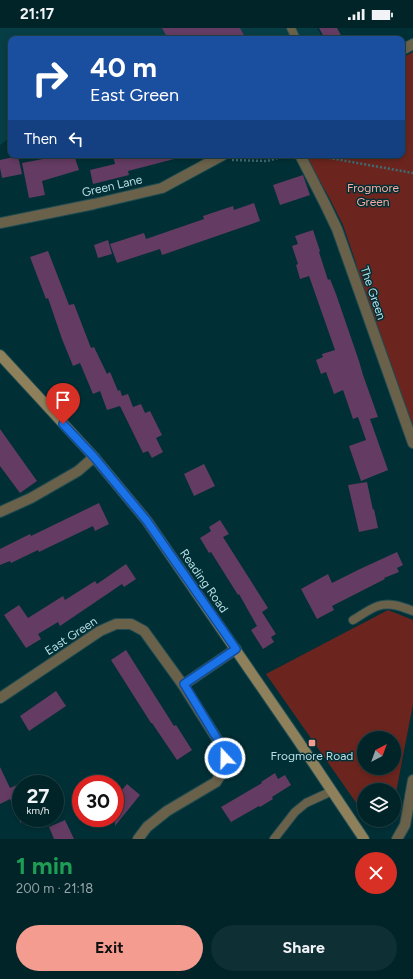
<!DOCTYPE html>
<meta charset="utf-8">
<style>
body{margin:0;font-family:Figtree,sans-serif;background:#0e3034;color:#f1f3f6;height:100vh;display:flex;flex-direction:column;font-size:15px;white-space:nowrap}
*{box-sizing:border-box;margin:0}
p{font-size:13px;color:#95a4a8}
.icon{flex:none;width:22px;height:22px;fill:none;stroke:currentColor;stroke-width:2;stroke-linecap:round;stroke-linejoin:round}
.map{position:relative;height:811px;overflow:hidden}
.side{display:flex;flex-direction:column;background:#002428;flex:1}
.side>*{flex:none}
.hud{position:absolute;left:8px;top:8px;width:397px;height:122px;border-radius:8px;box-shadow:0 2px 6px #0003,0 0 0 1px #224145;background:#1a4fa0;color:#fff;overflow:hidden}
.needle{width:26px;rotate:41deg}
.controls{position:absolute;left:357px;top:703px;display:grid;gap:8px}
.controls a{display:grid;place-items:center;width:44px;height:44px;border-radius:50%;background:#002428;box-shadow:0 2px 6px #0003,0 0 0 1px #224145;font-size:20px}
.speed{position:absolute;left:12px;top:747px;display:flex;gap:8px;font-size:20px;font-weight:700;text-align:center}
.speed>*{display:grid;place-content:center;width:52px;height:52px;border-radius:50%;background:#002428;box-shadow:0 2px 6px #0003,0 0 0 1px #224145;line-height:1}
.speed small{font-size:10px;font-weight:400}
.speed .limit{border:6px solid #d22;background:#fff;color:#111}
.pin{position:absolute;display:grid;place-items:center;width:34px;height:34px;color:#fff;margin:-41px -17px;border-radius:50% 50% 50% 0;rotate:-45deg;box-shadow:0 0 4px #0007}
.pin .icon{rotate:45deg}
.me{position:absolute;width:44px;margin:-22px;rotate:339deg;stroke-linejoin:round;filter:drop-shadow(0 0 3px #0008)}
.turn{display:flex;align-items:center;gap:14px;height:84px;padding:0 16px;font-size:18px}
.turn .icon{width:52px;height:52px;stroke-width:2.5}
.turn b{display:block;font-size:28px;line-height:34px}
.then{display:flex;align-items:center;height:38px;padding:0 16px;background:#0003;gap:8px;font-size:15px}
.round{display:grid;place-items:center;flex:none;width:42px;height:42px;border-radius:21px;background:#0e3034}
.summary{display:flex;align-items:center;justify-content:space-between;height:68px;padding:0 16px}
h1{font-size:24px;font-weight:700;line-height:30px;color:#1e9e55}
.primary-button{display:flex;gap:8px;margin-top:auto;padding:8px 16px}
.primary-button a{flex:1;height:46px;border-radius:24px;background:#f59c90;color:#111;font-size:16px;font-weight:700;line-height:46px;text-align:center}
.primary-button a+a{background:#0e3034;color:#f1f3f6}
.status{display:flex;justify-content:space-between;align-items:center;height:28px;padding:0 20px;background:#002428;direction:ltr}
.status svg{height:11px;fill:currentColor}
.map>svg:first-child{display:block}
.built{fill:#073e45}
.green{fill:#6b251e;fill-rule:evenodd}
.building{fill:#643b62}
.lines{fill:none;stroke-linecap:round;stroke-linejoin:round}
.service-casing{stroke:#1e4c52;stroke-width:10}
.minor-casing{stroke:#1e4c52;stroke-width:12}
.tertiary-casing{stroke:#1e4c52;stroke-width:12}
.secondary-casing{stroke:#1e4c52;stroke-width:12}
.path{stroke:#406d73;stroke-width:2.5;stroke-dasharray:2 2;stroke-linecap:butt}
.service{stroke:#6a614a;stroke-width:8}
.minor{stroke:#6a614a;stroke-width:10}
.tertiary{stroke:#6a614a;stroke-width:10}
.secondary{stroke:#8f805c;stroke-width:10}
.route-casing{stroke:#114b97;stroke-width:10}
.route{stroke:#1a73e8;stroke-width:7}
.poi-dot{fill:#f59c90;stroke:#003036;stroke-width:1.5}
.labels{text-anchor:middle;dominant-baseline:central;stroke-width:3;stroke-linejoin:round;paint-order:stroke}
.street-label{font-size:12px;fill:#b9dfe5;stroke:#003036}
.park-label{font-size:12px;fill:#faa99e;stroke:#003036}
.poi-label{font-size:12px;fill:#b9dfe5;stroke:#003036}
</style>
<div class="status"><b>21:17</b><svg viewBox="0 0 49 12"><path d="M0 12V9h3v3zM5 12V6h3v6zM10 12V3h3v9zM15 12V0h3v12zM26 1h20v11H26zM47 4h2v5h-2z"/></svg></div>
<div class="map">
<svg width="413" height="811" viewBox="0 0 413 811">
<rect width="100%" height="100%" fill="#003036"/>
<path class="built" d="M0 0H317L323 11H11V109L0 117Z"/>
<path class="green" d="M413 24V408L400 370 395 348 373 297 355 232 343 197 330 171 313 141 306 127H402V30Z
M388 582 413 592V676L394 775V762H364V786L266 646ZM364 710H394V740H364Z"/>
<path class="building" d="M162 0H240L246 11H168Z
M319 0H337L343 11H325Z
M61 127H74L79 142 42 153 45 167 29 170 22 135 53 129Z
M113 127H174V131L128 143 129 147 93 156 90 142 115 136Z
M18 128 22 146 2 150 0 140V132Z
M303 147 310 167 280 177 273 157Z
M254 175 260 193 162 227 160 221 117 235 110 216 144 205 146 211 204 191 203 188 233 178 234 182Z
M313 202 320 223 319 224 328 252 330 251 336 266 359 333 363 347 378 389 370 391 388 442 361 453 349 418 366 412 358 389 353 391 343 362 334 366 326 344 321 346 316 332 323 329 322 326 335 322 309 248 300 251 296 237 298 236 292 218 298 216 295 208Z
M108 212 112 226 98 230 94 217Z
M48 223 69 277 74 276 91 320 94 319 107 346 110 344 118 363 120 362 122 368 128 366 133 379 141 376 145 385 150 383 162 407 156 410 163 424 152 430 148 423 143 425 120 378 107 382 100 363 93 366 80 335 73 338 62 311 48 270 46 271 30 229Z
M0 401 37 453 20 465 0 438Z
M204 436 215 458 194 468 184 446Z
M367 454 373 482 374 481 378 500 359 504 348 457Z
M99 475 109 496 95 503 93 498 39 524 38 522 11 535 10 533 0 537V521L30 506 31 508Z
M220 492 229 506 223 509 268 580 262 584 276 606 271 609 274 614 263 621 251 602 257 598 239 566 238 567 211 524 209 525 200 510 211 503 209 499Z
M397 524 403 537 397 540 399 544 384 550 385 551 332 578 334 582 317 591 301 561 328 546 332 555 360 541Z
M126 536 136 551 124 559 122 556 60 598 58 594 38 606 41 611 26 620 4 587 19 577 28 590 63 568 65 572 95 553 97 556Z
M126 622 174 698 176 697 192 722 177 732 152 695H151L111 632Z
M56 663 66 678 29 703 20 688Z
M0 739 10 760 21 755V796L10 771 0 776Z
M275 745 278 751 285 747 291 757 272 769 273 771 260 779 259 778 231 794 221 779 262 755 261 754Z
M127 756 140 767 115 798V770Z
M65 792 74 811H54L49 799Z"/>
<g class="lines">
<defs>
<path id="service" d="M291 0 296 11
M353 592C360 588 371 580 378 578 390 574 403 579 413 583
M274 811 295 784 306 775 332 763"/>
<path id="minor" d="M402 22 413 16
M300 127 325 176 337 201 413 415
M0 195 94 176 162 160 223 127
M0 484 31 470 78 443 94 429
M183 657 236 621
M0 670 100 603 116 596H131L144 603 183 657 224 722 226 738 216 754 167 783 147 799 138 811"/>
<path id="tertiary" d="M397 811 405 797 413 752"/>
<path id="secondary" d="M0 327 94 429 147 493 297 711 364 811"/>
</defs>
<use href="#service" class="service-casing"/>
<use href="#minor" class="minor-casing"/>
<use href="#tertiary" class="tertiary-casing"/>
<use href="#secondary" class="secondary-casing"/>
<path class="path" d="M313 127 413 145
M232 132 267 133 289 127"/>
<use href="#service" class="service"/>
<use href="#minor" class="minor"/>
<use href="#tertiary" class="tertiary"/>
<use href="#secondary" class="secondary"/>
</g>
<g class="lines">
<defs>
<path id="route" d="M63 396 94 429 147 493 236 621 184 656 224 722 225 730"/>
</defs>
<use href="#route" class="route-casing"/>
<use href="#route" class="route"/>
</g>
<rect class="poi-dot" x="308" y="711" width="8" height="8" rx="2"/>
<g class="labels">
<g class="street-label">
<text transform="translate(112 158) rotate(-13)">Green Lane</text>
<text transform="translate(373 265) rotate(71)">The Green</text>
<text transform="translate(204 553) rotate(55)">Reading Road</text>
<text transform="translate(71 608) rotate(-33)">East Green</text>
</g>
<g class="park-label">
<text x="373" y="160">Frogmore<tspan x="373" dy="14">Green</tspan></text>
</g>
<g class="poi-label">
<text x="312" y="728">Frogmore Road</text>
</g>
</g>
</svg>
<div class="controls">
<a><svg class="needle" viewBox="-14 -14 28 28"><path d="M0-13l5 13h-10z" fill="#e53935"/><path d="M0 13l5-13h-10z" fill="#95a4a8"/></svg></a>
<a><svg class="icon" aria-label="layers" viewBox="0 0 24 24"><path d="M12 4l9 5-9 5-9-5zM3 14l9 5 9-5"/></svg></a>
</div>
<div class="speed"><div>27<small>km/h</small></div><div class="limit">30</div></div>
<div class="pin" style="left:63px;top:396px;background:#d93025"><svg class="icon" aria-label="arrive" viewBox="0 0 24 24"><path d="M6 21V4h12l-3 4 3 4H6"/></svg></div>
<svg class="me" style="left:225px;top:730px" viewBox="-20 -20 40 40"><circle r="17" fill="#1a73e8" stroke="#fff" stroke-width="3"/><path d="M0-11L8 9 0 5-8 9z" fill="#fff"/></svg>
<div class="hud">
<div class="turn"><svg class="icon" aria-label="right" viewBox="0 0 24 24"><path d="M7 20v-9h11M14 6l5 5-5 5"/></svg><div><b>40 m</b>East Green</div></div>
<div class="then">Then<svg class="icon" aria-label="left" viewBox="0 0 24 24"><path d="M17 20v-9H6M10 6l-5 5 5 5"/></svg></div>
</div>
</div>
<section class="side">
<div class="summary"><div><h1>1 min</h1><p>200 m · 21:18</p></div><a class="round" style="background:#d93025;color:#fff"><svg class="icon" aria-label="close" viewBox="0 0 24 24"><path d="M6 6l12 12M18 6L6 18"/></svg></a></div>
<div class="primary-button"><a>Exit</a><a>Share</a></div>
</section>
